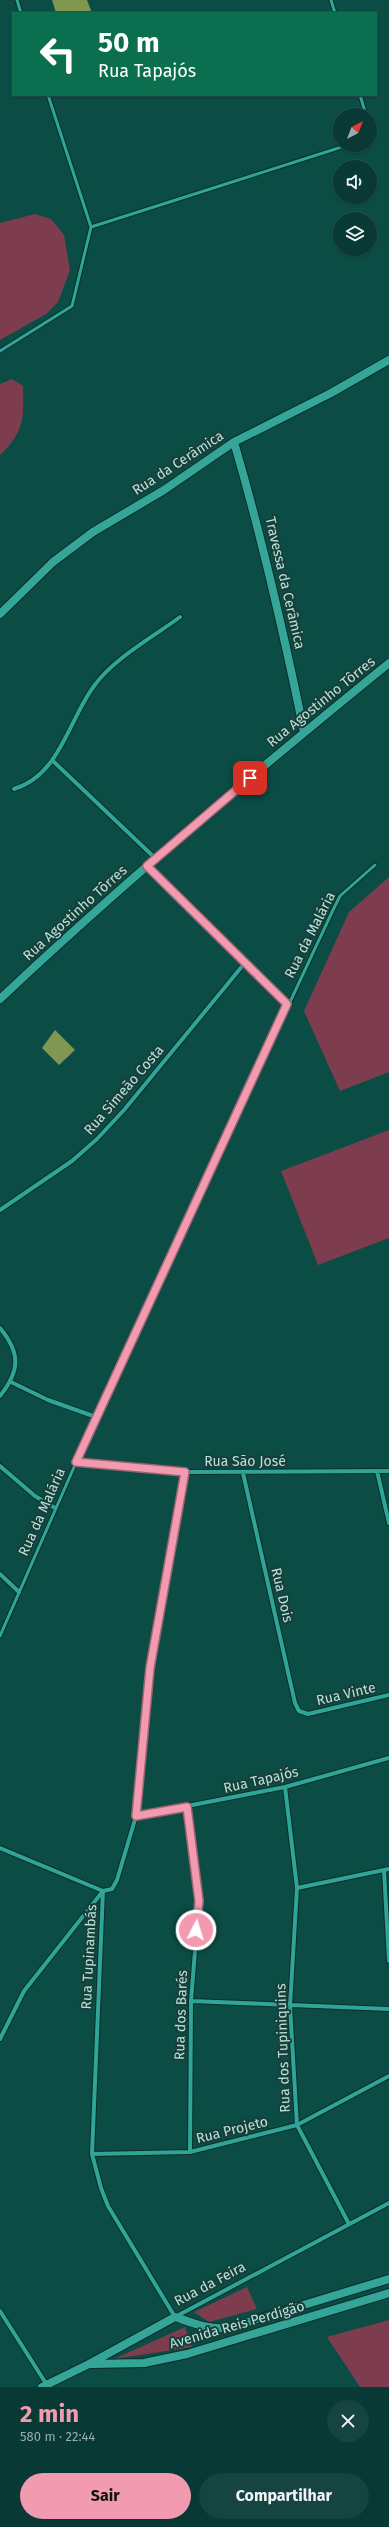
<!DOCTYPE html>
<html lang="pt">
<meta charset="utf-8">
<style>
body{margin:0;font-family:"Fira Sans",sans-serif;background:#164440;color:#f1f3f6;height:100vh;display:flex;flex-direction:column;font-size:15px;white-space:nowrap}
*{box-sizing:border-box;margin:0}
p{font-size:13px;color:#98acac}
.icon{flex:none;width:22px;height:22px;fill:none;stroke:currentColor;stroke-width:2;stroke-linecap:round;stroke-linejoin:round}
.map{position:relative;height:2387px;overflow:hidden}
.details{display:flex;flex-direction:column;background:#083934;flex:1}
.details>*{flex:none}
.guide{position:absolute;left:12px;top:12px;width:365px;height:84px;border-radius:0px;box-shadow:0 1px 3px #0004,0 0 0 1px #29534f;background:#0b6e4f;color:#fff;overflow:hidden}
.needle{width:26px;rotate:42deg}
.tools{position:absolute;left:333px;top:108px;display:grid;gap:8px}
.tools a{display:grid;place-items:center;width:44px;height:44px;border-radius:50%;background:#083934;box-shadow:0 1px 3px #0004,0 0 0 1px #29534f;font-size:20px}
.pin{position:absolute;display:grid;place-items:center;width:34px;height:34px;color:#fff;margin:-17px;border-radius:8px;box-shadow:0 2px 6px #0006}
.me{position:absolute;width:44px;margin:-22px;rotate:5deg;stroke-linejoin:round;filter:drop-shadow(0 0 3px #0008)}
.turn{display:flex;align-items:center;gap:14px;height:84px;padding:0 20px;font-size:18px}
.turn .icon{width:52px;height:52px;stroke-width:2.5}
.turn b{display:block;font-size:28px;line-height:34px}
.round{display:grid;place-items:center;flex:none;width:42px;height:42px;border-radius:21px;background:#164440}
.summary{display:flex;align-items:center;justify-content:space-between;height:68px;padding:0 20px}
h1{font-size:24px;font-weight:700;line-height:30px;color:#f29ab0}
.action{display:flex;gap:8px;margin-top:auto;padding:8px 20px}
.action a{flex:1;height:46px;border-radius:24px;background:#f29ab0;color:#111;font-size:16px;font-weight:700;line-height:46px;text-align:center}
.action a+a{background:#164440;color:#f1f3f6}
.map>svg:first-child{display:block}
.green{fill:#7e3d4f}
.water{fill:#819751}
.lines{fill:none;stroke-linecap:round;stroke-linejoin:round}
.lane-casing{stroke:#0a2e2a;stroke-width:5}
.street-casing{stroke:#0a2e2a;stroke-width:6}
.secondary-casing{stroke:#0a2e2a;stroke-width:10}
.lane{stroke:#2fa598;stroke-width:3}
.street{stroke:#2fa598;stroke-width:4}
.secondary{stroke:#35a598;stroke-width:8}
.route-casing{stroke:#9d6472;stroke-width:10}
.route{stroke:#f29ab0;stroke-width:7}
.labels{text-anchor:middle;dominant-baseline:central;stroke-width:4;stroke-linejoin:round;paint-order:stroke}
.street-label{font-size:14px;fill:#b3e4dc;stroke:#1b3e39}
</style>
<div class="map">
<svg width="389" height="2387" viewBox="0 0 389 2387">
<rect width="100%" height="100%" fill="#0b4c45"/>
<path class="green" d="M35 214 51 219 64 235 70 270 58 302 46 314 0 340V223Z
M12 379 23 386C24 419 24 432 0 455V384Z
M389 877V1072L340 1091 304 1011 349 912Z
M389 1130V1238L318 1265 281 1171Z
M247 2287 257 2309 209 2322 194 2312Z
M389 2320V2387H360L327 2337Z
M185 2327 192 2347 114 2359Z"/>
<path class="water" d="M52 0H87L92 13H56Z
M55 1030 75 1050 59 1065 42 1048Z"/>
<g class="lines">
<defs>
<path id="lane" d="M17 0 21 13
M331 0 335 13
M360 95 366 115
M370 130 372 137 370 138
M91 227 348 145
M0 351 72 306 91 227 48 95
M0 1636 96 1417 333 910 340 896 375 865"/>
<path id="street" d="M53 761 155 858
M14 789C60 775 68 721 94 686 113 659 153 637 180 617
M147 866 287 1004
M0 1210 72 1161 97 1139 124 1110 244 964
M0 1328C21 1353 20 1371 0 1396
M11 1382 48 1400 96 1417
M77 1462 185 1472 389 1471
M0 1466 35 1496 55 1508
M377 1471 389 1523
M243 1473 295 1703 299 1711 308 1714 389 1695
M0 1574 19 1592
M285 1787 297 1888 290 2006 297 2125 349 2224
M187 1807 199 1901 191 2001 190 2152
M136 1816 285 1787 389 1758
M0 1848 103 1891
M384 1870 389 1961
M297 1888 389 1869
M103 1891 92 2154 101 2188 108 2206 175 2317 389 2203
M103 1891 112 1889 117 1880 136 1816 149 1668 185 1472
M191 2001 389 2009
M0 2039 24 1991 103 1891
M92 2154 190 2152 297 2125 389 2076
M0 2311 47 2385"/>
<path id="secondary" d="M234 442C262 538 284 634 304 732
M0 614 53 562 93 532 164 490 234 442 331 393 389 360
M0 999C125 881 256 771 389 663
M92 2364 144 2363 187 2354 389 2293
M42 2387 89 2364 175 2317C193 2323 209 2330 228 2328L389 2279"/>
</defs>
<use href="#lane" class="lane-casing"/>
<use href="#street" class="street-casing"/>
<use href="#secondary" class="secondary-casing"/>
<use href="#lane" class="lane"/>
<use href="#street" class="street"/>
<use href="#secondary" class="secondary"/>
</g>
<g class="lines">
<defs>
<path id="route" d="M196 1930 199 1901 187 1807 136 1816 150 1668 185 1472 76 1462 287 1004 147 866 250 778"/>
</defs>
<use href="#route" class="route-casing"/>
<use href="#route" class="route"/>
</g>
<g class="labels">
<g class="street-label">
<text transform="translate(178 463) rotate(-33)">Rua da Cerâmica</text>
<text transform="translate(285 583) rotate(77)">Travessa da Cerâmica</text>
<text transform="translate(321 702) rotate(-39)">Rua Agostinho Tôrres</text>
<text transform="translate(75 913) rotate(-42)">Rua Agostinho Tôrres</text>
<text transform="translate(310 935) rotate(-63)">Rua da Malária</text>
<text transform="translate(124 1090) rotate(-49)">Rua Simeão Costa</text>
<text x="245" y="1461">Rua São José</text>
<text transform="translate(42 1512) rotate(-66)">Rua da Malária</text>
<text transform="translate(282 1595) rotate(77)">Rua Dois</text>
<text transform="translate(346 1694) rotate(-13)">Rua Vinte</text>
<text transform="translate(261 1780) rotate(-13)">Rua Tapajós</text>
<text transform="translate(89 1957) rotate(-87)">Rua Tupinambás</text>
<text transform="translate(181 2015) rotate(-88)">Rua dos Barés</text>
<text transform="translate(283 2048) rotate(-92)">Rua dos Tupiniquins</text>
<text transform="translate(232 2130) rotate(-14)">Rua Projeto</text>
<text transform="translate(210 2284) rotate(-28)">Rua da Feira</text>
<text transform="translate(237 2325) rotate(-16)">Avenida Reis Perdigão</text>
</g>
</g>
</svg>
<div class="tools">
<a><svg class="needle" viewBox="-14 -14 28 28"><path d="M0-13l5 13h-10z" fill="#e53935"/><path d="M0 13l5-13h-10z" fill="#98acac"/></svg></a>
<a><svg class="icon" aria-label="sound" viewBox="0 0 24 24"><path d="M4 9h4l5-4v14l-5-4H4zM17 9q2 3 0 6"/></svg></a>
<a><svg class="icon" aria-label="layers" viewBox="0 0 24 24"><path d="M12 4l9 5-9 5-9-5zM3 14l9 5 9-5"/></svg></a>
</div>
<div class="pin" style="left:250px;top:778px;background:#d93025"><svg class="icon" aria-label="arrive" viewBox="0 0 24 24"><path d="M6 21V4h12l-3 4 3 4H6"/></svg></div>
<svg class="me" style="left:196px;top:1930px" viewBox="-20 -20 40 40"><circle r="17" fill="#f29ab0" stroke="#fff" stroke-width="3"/><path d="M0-11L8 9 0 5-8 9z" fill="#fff"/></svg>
<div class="guide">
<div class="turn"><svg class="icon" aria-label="left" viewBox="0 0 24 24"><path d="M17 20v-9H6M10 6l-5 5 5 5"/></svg><div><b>50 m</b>Rua Tapajós</div></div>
</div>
</div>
<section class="details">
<div class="summary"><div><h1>2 min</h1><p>580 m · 22:44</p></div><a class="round"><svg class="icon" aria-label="close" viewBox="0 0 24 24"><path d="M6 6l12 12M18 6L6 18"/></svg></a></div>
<div class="action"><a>Sair</a><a>Compartilhar</a></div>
</section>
